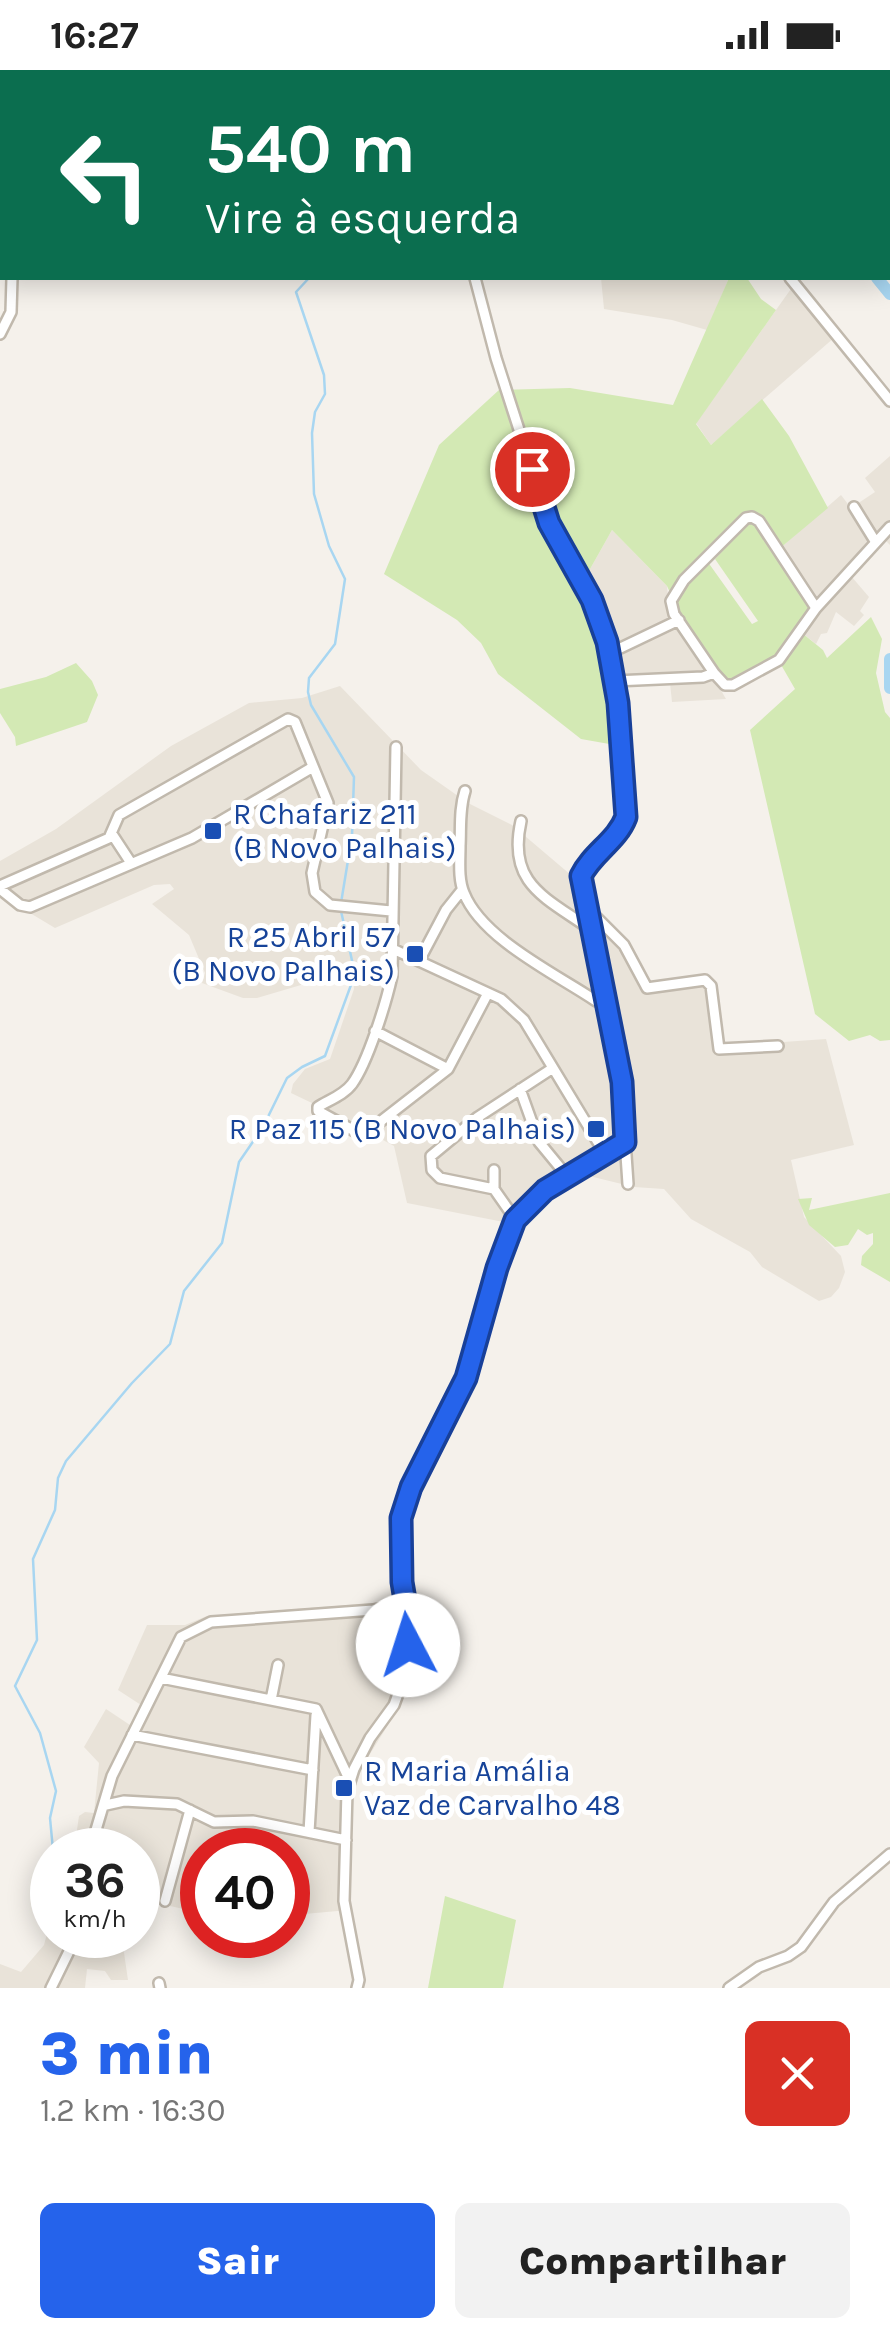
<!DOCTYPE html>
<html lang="pt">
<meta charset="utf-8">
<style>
body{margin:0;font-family:Karla,sans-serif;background:#f2f2f2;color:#222;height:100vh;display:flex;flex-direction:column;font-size:38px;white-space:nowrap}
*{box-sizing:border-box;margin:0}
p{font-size:32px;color:#767676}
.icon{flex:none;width:55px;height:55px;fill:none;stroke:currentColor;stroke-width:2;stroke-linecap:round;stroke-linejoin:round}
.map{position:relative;height:1918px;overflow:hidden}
.side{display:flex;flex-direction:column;background:#fff;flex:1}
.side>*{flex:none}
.hud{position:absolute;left:0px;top:0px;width:890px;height:210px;box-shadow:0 5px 25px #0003;background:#0b6e4f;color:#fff;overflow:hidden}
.speed{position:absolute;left:30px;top:1758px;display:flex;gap:20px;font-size:50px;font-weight:700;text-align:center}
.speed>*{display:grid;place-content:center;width:130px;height:130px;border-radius:50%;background:#fff;box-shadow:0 5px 25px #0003;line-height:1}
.speed small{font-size:25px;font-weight:400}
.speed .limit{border:15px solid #d22;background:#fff;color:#111}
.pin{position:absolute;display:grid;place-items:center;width:85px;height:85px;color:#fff;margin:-42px;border:5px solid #fff;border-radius:50%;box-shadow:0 2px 10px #0007}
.me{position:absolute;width:110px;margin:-55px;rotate:355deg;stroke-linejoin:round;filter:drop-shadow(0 0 8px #0008)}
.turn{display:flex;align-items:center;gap:35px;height:210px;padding:0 40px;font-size:45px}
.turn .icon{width:130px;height:130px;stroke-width:2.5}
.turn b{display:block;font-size:70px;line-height:85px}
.round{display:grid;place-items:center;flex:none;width:105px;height:105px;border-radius:15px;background:#f2f2f2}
.head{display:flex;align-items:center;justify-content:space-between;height:170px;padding:0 40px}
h1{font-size:60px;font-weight:800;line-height:75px;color:#2563eb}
.cta{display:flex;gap:20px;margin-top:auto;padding:20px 40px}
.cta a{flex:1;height:115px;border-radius:15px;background:#2563eb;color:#fff;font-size:40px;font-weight:800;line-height:115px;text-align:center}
.cta a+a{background:#f2f2f2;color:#222}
.status{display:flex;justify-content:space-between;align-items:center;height:70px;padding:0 50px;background:#fff;direction:ltr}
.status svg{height:28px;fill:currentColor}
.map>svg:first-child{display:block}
.residential{fill:#e9e3d9}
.green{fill:#d3e9b4}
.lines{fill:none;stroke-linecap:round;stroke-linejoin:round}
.stream{stroke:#a8d6f1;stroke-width:2.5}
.river{stroke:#a8d6f1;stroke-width:12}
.minor-casing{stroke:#c1b9ad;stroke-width:14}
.highway-casing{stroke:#dd9c3c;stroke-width:18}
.minor{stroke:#fff;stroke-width:9}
.highway{stroke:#fdc86e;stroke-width:12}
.route-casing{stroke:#184099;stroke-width:25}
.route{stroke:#2563eb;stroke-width:18}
.transit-dot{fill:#1a4fb4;stroke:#fff;stroke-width:4}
.labels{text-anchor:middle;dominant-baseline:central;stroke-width:10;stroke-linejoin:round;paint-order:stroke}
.transit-label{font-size:30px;fill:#164399;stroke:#fff;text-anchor:start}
</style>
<div class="status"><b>16:27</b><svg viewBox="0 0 49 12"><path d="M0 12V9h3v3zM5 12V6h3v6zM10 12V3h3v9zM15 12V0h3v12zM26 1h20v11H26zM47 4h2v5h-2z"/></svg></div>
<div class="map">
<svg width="890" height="1918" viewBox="0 0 890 1918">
<rect width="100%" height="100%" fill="#f5f1eb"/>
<path class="residential" d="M601 208H729L707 260 672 250 604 239Z
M793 216 835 267 711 375 696 353Z
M890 386V475L884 469 851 506 869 527 860 541 864 545 854 556 836 542 827 563 821 564 816 574 802 563 779 479 841 425 851 438 875 422 865 408Z
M612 460 667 516 670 547 708 598 726 629 672 632 670 613 621 616 612 571 585 508Z
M340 616 421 700 468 733 512 755 578 811 588 812 593 832 632 891 639 918 711 907 724 976 826 969 854 1075 791 1090 804 1147 841 1186 845 1202 839 1218 831 1227 819 1231 762 1197 750 1182 691 1149 664 1119 634 1117 581 1104 533 1135 519 1155 407 1133 394 1076 372 1064 363 1070 312 1044 314 1034 291 1023 293 1014 305 999 330 989 354 919 352 898 332 893 301 915 257 928H243L202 913 205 903 189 865 152 834 174 819 170 814 154 815 55 858 0 825V791L56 759 171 676 249 633 302 628Z
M400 1531 411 1601 388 1655 362 1697 352 1730 349 1840 293 1845 288 1842V1780H202V1843L138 1829V1780H74L79 1746 85 1742 94 1743 99 1693 84 1677 106 1639 130 1655 141 1635 118 1620 147 1555H185L207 1546Z
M52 1845V1865H104L122 1869 128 1910H111L105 1901 87 1899 85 1918H0V1894L21 1902 44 1875Z"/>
<path class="green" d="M729 208H747L761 229 776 240 696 354 711 375 762 329 789 366 828 438 779 479 753 440 705 488 752 554 758 551 715 489 751 450 808 533 810 542 802 563 823 580 827 588 871 547 882 569 876 603 885 642 890 648V970L880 971 870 965 849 971 815 944 750 660 795 619 780 593 733 614 723 610 683 551 667 516 612 460 585 508 612 571 621 616 615 675 581 669 498 604 481 573 457 550 384 504 439 375 499 320 570 318 673 335Z
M76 593 92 611 98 625 87 652 16 676 15 667 0 643V619L46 607Z
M890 1123V1212L861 1195 862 1186 873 1174V1163L867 1165 858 1159 848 1175 835 1177 809 1155 798 1129 812 1128 809 1140Z
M445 1826 516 1850 503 1918H428Z"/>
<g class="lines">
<path class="stream" d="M333 2 334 0
M309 208 296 222 324 305 325 324 315 342 312 363 314 424 329 476 345 509 335 574 309 608 308 622 311 635 354 707 352 766 341 833
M53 1780 50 1748 56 1721 40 1663 15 1616 37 1570 33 1489 55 1440 58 1408 66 1391 132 1313 170 1274 184 1221 222 1173 239 1092 263 1057 287 1008 302 997 325 986 355 904 341 841"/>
<path class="river" d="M836 2V0
M877 208 890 224
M890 589V618"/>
<defs>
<path id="minor" d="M434 0V2
M888 0 890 4
M60 2V0
M888 70 890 67
M475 208 496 288 549 453 592 530 607 572 619 633 625 747C617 771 592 783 581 806L621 1012 628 1114
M790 208 890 331
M0 264 11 242 12 208
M854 437 875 471
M610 583 679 550
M714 603 674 544 671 531 684 510 746 448 752 447 759 451 816 538
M615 611 703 607 714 603 725 615H733L779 590 816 538 890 457
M396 677 392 906C386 933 368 992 352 1014 344 1025 329 1030 318 1037V1041L360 1064 367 1062 448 999 488 923
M465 721C459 739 461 758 460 776 460 791 458 809 464 823 482 869 556 904 596 931L607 935
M521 751C507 814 545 827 590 859L605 856
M112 764 131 793
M0 816 109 768 119 745 288 649 295 652 328 733 312 803 315 822 330 835 391 841
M0 819 20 835 30 837 192 768 313 697
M589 840 624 875 647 918 705 910 711 916 719 979 778 976
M395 880 501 929 524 950 605 1084
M419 891 446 840 462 820
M375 961 448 999
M520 1019 539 1072 567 1106
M494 1100V1119
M515 1149 494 1119 440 1108 432 1100 431 1086 478 1047 553 998
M161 1608 316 1639 350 1711
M271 1630 278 1595
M132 1665 313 1700
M106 1735 124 1731 177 1734 214 1752 253 1751 346 1770
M309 1762 316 1645
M90 1780 112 1706 181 1567 211 1552 373 1540 406 1533
M165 1831 190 1740
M159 1913 160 1918
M51 1918 77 1865
M357 1918 359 1910 344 1831 347 1721 354 1699 370 1668 394 1635 408 1596V1548L402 1512 401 1448 411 1417 465 1308 497 1199 515 1149 545 1119 625 1072
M729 1918 759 1897 788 1886 801 1877 834 1832 890 1784"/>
<path id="highway" d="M0 7 2 3"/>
</defs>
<use href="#minor" class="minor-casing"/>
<use href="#highway" class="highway-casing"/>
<use href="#minor" class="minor"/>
<use href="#highway" class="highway"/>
</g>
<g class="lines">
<defs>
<path id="route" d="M408 1575V1548L402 1512 401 1448 411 1417 466 1308 497 1198 515 1150 545 1120 625 1072 622 1012 581 806C592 783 617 771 626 747L618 633 607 572 592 530 549 453 532 399"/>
</defs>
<use href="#route" class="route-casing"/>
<use href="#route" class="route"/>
</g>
<g class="transit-dot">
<rect x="203" y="751" width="20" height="20" rx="5"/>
<rect x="405" y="874" width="20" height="20" rx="5"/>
<rect x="586" y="1049" width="20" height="20" rx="5"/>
<rect x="334" y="1708" width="20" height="20" rx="5"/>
</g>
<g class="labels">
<g class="transit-label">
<text x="233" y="744">R Chafariz 211<tspan x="233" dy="34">(B Novo Palhais)</tspan></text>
<text x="395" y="867" text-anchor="end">R 25 Abril 57<tspan x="395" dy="34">(B Novo Palhais)</tspan></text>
<text x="576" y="1059" text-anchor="end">R Paz 115 (B Novo Palhais)</text>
<text x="364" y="1701">R Maria Amália<tspan x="364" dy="34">Vaz de Carvalho 48</tspan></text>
</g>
</g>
</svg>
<div class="speed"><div>36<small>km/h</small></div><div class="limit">40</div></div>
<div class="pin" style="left:532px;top:399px;background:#d93025"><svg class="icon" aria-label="arrive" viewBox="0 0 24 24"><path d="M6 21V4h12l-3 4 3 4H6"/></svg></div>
<svg class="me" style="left:408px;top:1575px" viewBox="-20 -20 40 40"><circle r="19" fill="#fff"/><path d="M0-13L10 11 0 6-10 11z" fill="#2563eb"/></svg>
<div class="hud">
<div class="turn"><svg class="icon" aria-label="left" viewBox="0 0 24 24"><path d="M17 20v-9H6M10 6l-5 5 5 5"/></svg><div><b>540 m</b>Vire à esquerda</div></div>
</div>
</div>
<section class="side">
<div class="head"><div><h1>3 min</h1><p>1.2 km · 16:30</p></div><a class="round" style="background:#d93025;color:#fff"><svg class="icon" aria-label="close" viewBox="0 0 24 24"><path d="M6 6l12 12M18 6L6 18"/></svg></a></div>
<div class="cta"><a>Sair</a><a>Compartilhar</a></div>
</section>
